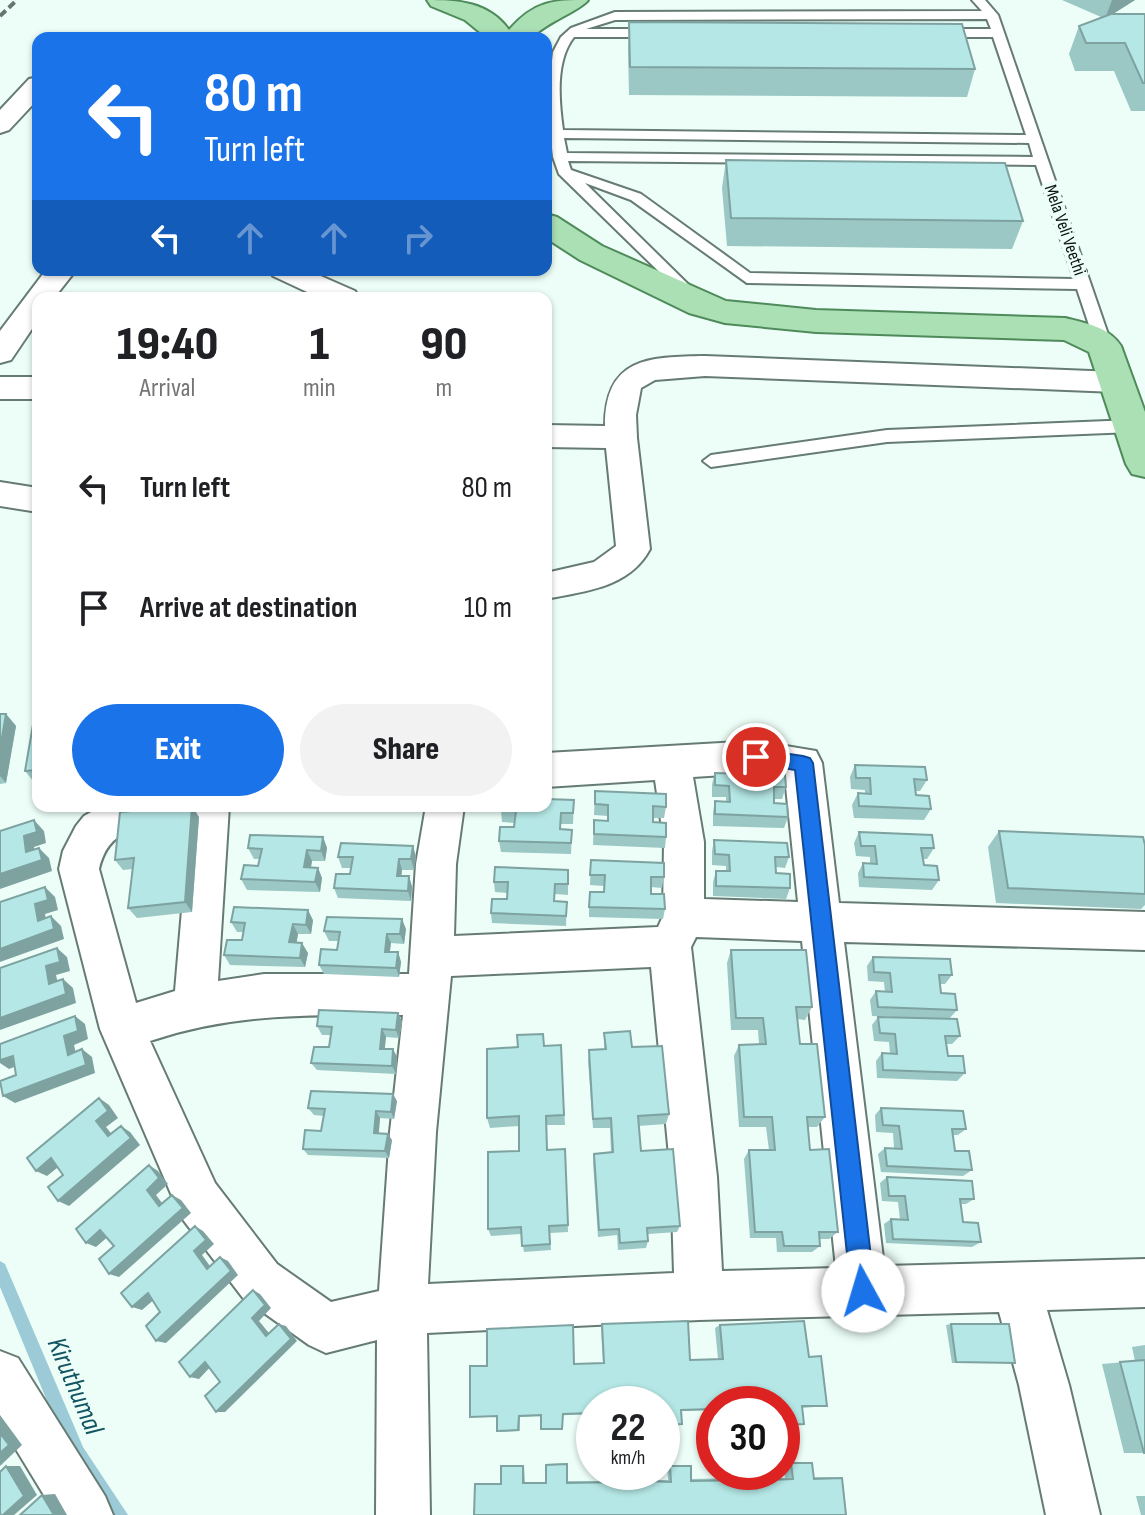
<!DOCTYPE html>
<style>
body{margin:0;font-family:"Sofia Sans Condensed",sans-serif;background:#f2f2f2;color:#202124;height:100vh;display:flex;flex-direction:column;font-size:30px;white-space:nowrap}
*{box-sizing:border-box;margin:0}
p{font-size:26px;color:#757577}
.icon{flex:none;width:44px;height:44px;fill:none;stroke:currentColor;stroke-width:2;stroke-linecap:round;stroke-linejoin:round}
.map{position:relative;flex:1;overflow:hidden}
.panel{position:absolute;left:32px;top:292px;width:520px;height:520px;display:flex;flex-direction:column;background:#fff;border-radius:16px;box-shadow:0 2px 6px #0004}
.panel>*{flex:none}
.banner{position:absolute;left:32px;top:32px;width:520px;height:244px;border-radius:16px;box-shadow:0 2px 6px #0004;background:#1a73e8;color:#fff;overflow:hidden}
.speed{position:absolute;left:576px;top:1386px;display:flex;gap:16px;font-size:40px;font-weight:700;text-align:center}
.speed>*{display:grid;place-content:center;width:104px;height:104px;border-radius:50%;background:#fff;box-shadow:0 2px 6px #0004;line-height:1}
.speed small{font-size:20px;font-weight:400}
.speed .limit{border:12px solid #d22;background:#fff;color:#111}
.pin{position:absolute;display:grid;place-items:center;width:68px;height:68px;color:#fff;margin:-34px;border:4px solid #fff;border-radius:50%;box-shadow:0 2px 8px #0007}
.me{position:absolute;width:88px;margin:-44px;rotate:354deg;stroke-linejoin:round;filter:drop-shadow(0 0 6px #0008)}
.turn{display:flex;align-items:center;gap:28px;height:168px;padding:0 40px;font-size:36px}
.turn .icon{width:104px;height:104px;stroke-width:2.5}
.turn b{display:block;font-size:56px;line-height:68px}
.lanes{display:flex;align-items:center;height:76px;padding:0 40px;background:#0003;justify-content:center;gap:40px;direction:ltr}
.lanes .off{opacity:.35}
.eta{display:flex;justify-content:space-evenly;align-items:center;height:136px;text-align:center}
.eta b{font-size:48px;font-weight:800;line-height:56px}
.action{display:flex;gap:16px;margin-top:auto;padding:16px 40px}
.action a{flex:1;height:92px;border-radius:48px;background:#1a73e8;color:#fff;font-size:32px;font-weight:800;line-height:92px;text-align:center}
.action a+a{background:#f2f2f2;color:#202124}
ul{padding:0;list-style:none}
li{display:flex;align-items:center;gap:24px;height:120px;padding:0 40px}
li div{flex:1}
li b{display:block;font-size:30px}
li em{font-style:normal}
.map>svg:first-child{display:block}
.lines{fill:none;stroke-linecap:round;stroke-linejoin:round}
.stream{fill:#9ccbd7;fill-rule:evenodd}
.service-casing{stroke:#667b73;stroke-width:4}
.minor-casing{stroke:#667b73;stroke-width:4}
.primary-casing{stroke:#4f8a5b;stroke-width:4}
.service{fill:#fff;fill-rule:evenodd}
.minor{fill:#fff;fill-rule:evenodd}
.primary{fill:#abdfb4;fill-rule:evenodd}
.rail{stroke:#687470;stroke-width:4;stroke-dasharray:8 4;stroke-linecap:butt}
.wall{fill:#9bc7c5}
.shaded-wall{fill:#7ea2a0}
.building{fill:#b4e7e5;stroke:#7ea2a0;stroke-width:2}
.route{fill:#1a73e8;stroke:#114b97;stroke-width:2}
.labels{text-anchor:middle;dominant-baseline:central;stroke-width:8;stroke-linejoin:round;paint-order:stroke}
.far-street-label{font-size:18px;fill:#0d1512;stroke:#ecfef7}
.near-water-label{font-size:28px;font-style:italic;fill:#135462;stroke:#ecfef7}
</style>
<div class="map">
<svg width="1145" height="1515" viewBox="0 0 1145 1515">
<rect width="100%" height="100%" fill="#ecfef7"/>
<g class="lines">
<path class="stream" d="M0 1261 5 1264 83 1447 128 1515H110L71 1459 0 1287Z"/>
<defs>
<path id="service" d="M972 0H985L998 15 1112 346 1110 350 1104 351 1096 346 1077 289 747 283 631 200 585 183 700 296 697 299H687L559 174 553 157 547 104 553 52 561 37 571 28 615 12 982 11ZM987 19 991 29H937L931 33 937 37H993L1026 135 563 130C559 101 555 61 574 37H653L659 33 653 29H586L615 20ZM564 138 1029 143 1033 157 567 153ZM568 161 1036 165 1074 279 750 273 641 194 571 170Z
M1132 420 1140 426 1132 432 887 442 711 467 703 461 711 455 887 430Z"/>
<path id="minor" d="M38 77V99L9 130 0 133V110L29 79Z
M46 270H76L54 298H38V320L11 360 0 363V331Z
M269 270H307L355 291 359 298H320L273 276Z
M705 356 1116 372 1127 375 1131 382 1127 389 1116 392 705 376 655 380 641 388 636 415 637 438 650 549C629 588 585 591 546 599V573L594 562 616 546 606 448 546 447V425L605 426C605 357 649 357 705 356Z
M0 377H38V399H0Z
M0 482 38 488V512L0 506Z
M756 741 816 751 822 763 839 903 1145 912V950L844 942 884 1266 1145 1259V1307L1047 1310 1069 1385 1100 1515H1046L1019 1385 999 1312 699 1320 427 1333 430 1515H376L377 1340 326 1353 309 1345 243 1298 181 1217 100 1029 59 869 63 851 76 826 84 816 102 806H185L180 818C143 831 110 823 99 869L136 1003 175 991 191 806H229L218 981 264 974H409L416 864 426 806H464L456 864 454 936 658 927 663 916 664 842 655 780 546 787V753ZM756 773 785 777 798 902 704 899V842L693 777ZM696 937 802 941 836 1268 722 1271 717 1177 691 947ZM651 967 671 1177 674 1273 428 1284 436 1132 451 976ZM403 1015 390 1132 379 1291 331 1302 277 1264 215 1183 150 1041C237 1012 313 1015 403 1015Z
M0 1351 18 1358 105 1496 113 1515H56L0 1423Z"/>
<path id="primary" d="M427 0C458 0 489 2 509 30 534 1 553 0 588 0 581 10 547 22 531 38H487L465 20 431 6Z
M546 214 557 217 602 246 726 301 816 310 1065 318C1085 323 1109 327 1121 346L1145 412V477L1132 474 1126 464 1089 352 1064 340 816 332 725 323 689 313 580 260 546 238Z"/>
</defs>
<use href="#service" class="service-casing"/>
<use href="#minor" class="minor-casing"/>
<use href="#primary" class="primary-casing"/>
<use href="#service" class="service"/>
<use href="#minor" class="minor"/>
<use href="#primary" class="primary"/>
<path class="rail" d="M0 16 17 0"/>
</g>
<path class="wall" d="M1062 0H1135L1113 14H1145V111H1131L1114 71H1075L1069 54 1079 26 1101 17Z
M629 22 975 69 967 97 629 95 628 50Z
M726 160 1023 221 1012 249 727 246 722 188Z
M38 713V782H34L25 771Z
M0 714H6L16 726 6 783 0 784Z
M855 765 927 780 920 791H916V795L931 809 924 820 854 818 852 805 858 793H865V790L851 789 850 777Z
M715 773 786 787 782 799H774V803L788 817 784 828 713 826V812L715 801 726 802V797H712V784Z
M595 791 666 807 664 818H653V822L666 837 665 848 593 845 594 820 608 821V816L594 815Z
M574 800 573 824H561V829L572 830 571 854 501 852 499 841 514 827 515 823 502 822 501 811Z
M199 817 192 912 137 918 128 908 132 869 123 870 115 860Z
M999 831 1145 845V905L1141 909 996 903 988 847Z
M859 832 934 848 927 859H923L924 865 939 880 932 890 859 887 858 873 863 863H870V857L856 856 854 843Z
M323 837 327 848 325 861H312L311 867 318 868 322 878 320 892 247 890 241 879 258 866 260 859H254L248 848Z
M714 840 789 857 785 868 776 867V873L790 888 786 899 713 896V882L716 871H726V866L712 865V851Z
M413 846 416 857 414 870H402L401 876H409L412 887 411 901 338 898 334 888 350 874 351 868H342L338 857Z
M591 860 664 877 662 888 651 887V894L665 909 663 919 589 917V907L604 892V886L590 885Z
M568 870V895L555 894V901L567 902 566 926 492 923 491 913 507 899 508 893 495 892 494 882Z
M313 920 311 934H298L296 943 308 953 305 967 230 965 224 955 242 940 243 932H237L231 922Z
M406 929 404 944 391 943 390 952H398L401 962 399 977 324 974 319 965 337 950 338 941H329L324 931Z
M731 950 812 1007 805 1020 797 1019 800 1044 825 1117 817 1127H808L810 1150 838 1232 829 1239H820V1246L812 1252H777L776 1238H750L744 1159 749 1150H769L766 1127H739L734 1056 739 1045 759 1044 758 1030H731L727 963Z
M873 957 952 975 945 984H940L941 993 957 1010 949 1019 872 1016 870 1000 876 991 885 992 884 982 868 981 867 966Z
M398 1013 402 1022 399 1038 386 1037 384 1049 397 1057 396 1074 317 1070 311 1063 329 1047 331 1035H322L317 1026Z
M878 1017 960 1036 952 1044H947L948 1056 965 1073 957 1081 877 1078 876 1061 882 1053 890 1054 889 1042 874 1041 872 1025Z
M604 1033 632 1047 669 1114 666 1124 638 1126 641 1151 680 1226 677 1232 648 1234V1241L646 1248 618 1250 617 1235 598 1237 593 1162 594 1154 611 1152 610 1128H593L588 1061 589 1050 604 1049Z
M561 1045 565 1125H547V1150L565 1149 568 1232 550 1233 551 1250 524 1252 521 1234 491 1236 488 1229 519 1151V1126L490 1128 487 1118 544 1046Z
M397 1101 394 1119 380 1118 379 1133 392 1140 389 1158 308 1155 303 1149 321 1131 324 1116 314 1115 308 1108Z
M881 1108 966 1129 958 1135H953L955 1151 972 1170 963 1176 881 1172 878 1154 885 1148H894L893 1133 876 1132 875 1115Z
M887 1177 974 1199 966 1204H960L963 1222 981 1242 972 1247 886 1243 884 1224 891 1219 900 1220 898 1202 882 1201 880 1183Z
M602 1324 690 1360 718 1359 715 1328 720 1325 809 1357 827 1406 802 1408 804 1424 782 1425V1404H714V1410L681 1411 662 1404H594V1414L520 1417V1431L500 1432 497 1417H470L487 1366 603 1363 601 1328Z
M951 1324 1015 1363H952L946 1325Z
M1145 1345V1453H1124L1102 1364 1135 1361 1132 1347Z
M804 1462 812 1463 814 1477H832L842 1478 846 1515 475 1484 478 1483H501V1466L503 1465H524L525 1482H546L547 1464 567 1463 568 1481H623V1472H646L647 1480H668L667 1465 691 1466V1479L741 1478 740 1472H768L769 1478H785L783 1463Z
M1136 1496H1145V1515H1141Z"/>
<path class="shaded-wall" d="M1112 0H1135L1105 19Z
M6 714 16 726 6 783 0 776V749Z
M192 806 199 817 192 912 185 902Z
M34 820 44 831 46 843 34 847 36 862 39 848 49 858 52 871 0 889V874L26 852 24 836Z
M323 837 327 848 325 861 321 851Z
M413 846 416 857 414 870 411 859Z
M307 850 312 861 309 878 304 867Z
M399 859 402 870 400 887 397 876Z
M318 868 322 878 320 892 315 882Z
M409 876 412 887 411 901 408 891Z
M45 887 55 897 58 910 45 914 48 930 38 921 35 904Z
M308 910 313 920 311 934 306 925Z
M51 916 61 926 64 939 0 962V949Z
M402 919 406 929 404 944 400 934Z
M293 924 298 934 295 952 289 942Z
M387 934 391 943 388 962 385 952Z
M302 943 308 953 305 967 300 958Z
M57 948 67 957 70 971 56 975 60 993 49 984 46 966Z
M398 952 401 962 399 977 396 968Z
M63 979 73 988 76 1003 0 1030V1018Z
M398 1013 402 1022 399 1038 396 1030Z
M75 1016 85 1024 88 1039 74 1045 78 1063 68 1055 64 1036Z
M382 1029 386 1037 384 1057 380 1049Z
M82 1049 92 1057 95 1073 15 1103 3 1096Z
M393 1049 397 1057 396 1074 392 1066Z
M13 1056 24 1063 9 1069 0 1063V1060Z
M393 1094 397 1101 394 1119 391 1112Z
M99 1098 109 1105 118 1118 106 1127 118 1142 108 1136 96 1121Z
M376 1111 380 1118 378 1139 374 1133Z
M121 1126 130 1132 140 1145 69 1206 58 1201Z
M388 1134 392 1140 389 1158 385 1151Z
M51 1158 62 1164 47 1176 36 1171Z
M149 1165 158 1171 168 1184 156 1195 168 1211 159 1206 147 1190Z
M172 1195 181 1200 191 1213 119 1277 109 1274Z
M195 1226 203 1231 214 1244 202 1255 215 1273 207 1269 194 1251Z
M100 1230 111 1234 96 1247 86 1243Z
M220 1257 228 1261 238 1275 166 1343 156 1341Z
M253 1290 260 1294 271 1308 259 1321 273 1338 266 1336 252 1318Z
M148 1293 157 1297 142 1310 132 1307Z
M279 1324 286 1326 297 1341 225 1412H216Z
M205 1362 213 1364 199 1379 190 1377Z
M0 1415 22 1445 0 1466Z
M6 1466H20L37 1495 14 1515H3Z
M55 1494 67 1515H54L42 1495Z"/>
<path class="building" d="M1111 14H1145V83H1143L1125 43H1086L1079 26Z
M629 22 962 24 975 69 630 67Z
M726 160 1005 163 1023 221 731 218Z
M35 713H38V770L25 771Z
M0 714H6L0 749Z
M855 765 925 767 927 780 914 779 916 795 929 796 931 809 859 806 858 793 871 794 870 778H856Z
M715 773 785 775 786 787H774V803L787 804 788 817 715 814V801L730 802 729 786 715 785Z
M595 791 666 794V807L653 806V822L666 823V837L594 834V820L608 821V805L595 804Z
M546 799 574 800 573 813H561L560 829 572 830 571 843 499 841 500 827H514L516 811H501L502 806H546Z
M192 806 185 902 128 908 134 858 115 860 120 812Z
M34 820 37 832 24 836 26 852 39 848 42 860 0 874V831Z
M999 831 1143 837 1145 845V894L1008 888Z
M859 832 932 835 934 848H921L924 865 937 866 939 880 864 877 863 863 877 864 875 846H861Z
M250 835 323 837 321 851 307 850 304 867 318 868 315 882 241 879 244 865 258 866 262 849 248 848Z
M714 840 787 843 789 857H775L776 873 790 874V888L716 886V871H730L729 855 715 854Z
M341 843 413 846 411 859H399L397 876H409L408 891 334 888 336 874H350L353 857H338Z
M591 860 664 863V877H651V894H664L665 909 589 907 590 892H604L605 875H590Z
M495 867 568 870V884H555L554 901 567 902 566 916 491 913 492 899H507L508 882H494Z
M45 887 48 900 35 904 38 921 51 916 54 929 0 949V902Z
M234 907 308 910 306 925 293 924 289 942 302 943 300 958 224 955 227 940H242L245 923 231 922Z
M327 917 402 919 400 934H387L385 952H398L396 968 319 965 321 949 337 950 340 932 324 931Z
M57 948 60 962 46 966 49 984 63 979 66 994 0 1018V968Z
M731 950H806L812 1007H796L800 1044H817L825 1117H807L810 1150 829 1149 838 1232H819L820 1246H784L782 1232H755L749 1150H775L772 1117H744L739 1045 766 1044 763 1018H736Z
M873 957 950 959 952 975H939L941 993 955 994 957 1010 878 1007 876 991 892 992 890 973 874 972Z
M319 1010 398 1013 396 1030 382 1029 380 1049H393L392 1066 311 1063 314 1047H329L332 1027 317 1026Z
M75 1016 78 1031 64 1036 68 1055 82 1049 86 1065 3 1096 0 1081 16 1075 13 1056 0 1060V1044Z
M878 1017 957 1019 960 1036H945L948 1056H963L965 1073 883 1070 882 1053 897 1054 895 1034 880 1033Z
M630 1031 632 1047 662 1046 669 1114 638 1116 641 1151 673 1149 680 1226 647 1228 648 1241 620 1243 619 1229 599 1230 594 1154 613 1152 611 1118 593 1119 589 1050 606 1049 604 1033Z
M543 1034 544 1046 561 1045 564 1115 546 1116 547 1150 565 1149 568 1225 549 1226 550 1244 522 1246 521 1227 488 1229V1152L519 1151V1116L487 1118V1049L518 1047 517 1035Z
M311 1091 393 1094 391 1112 376 1111 374 1133 388 1134 385 1151 303 1149 305 1130 321 1131 325 1109 308 1108Z
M99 1098 108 1111 96 1121 108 1136 121 1126 131 1138 58 1201 48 1187 63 1175 51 1158 36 1171 27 1158Z
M881 1108 963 1111 966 1129H952L955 1151H969L972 1170 887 1166 885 1148 902 1149 899 1126 883 1125Z
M149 1165 159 1178 147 1190 159 1206 172 1195 183 1208 109 1274 99 1259 114 1246 100 1230 86 1243 76 1229Z
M887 1177 972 1181 974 1199H960L963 1222 978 1223 981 1242 893 1239 891 1219 908 1220 905 1196H889Z
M195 1226 206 1240 194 1251 207 1269 220 1257 231 1271 156 1341 146 1326 160 1312 148 1293 132 1307 121 1293Z
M253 1290 265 1305 252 1318 266 1336 279 1324 291 1339 216 1412 205 1396 220 1382 205 1362 190 1377 179 1362Z
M688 1321 690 1360 723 1359 720 1325 804 1321 809 1357 821 1356 827 1406H802L804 1424 783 1425 782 1404H714V1409L681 1410 682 1424 662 1425V1404H594V1413L563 1414 562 1429H541V1415L519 1416 518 1430 497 1431V1416L470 1417V1366H487V1329L573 1325 574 1364 604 1363 602 1324Z
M951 1324H1009L1015 1363 956 1362Z
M1145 1360V1453H1144L1120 1362Z
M0 1433 9 1445 0 1453Z
M791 1463H812L814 1479 842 1478 846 1515H474L475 1484H501V1466H523V1483H546V1465L567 1464V1483L625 1482V1472H646L647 1481 671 1482 670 1466H691V1481L747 1480 746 1472H768L769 1480 793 1479Z
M6 1466 24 1496 3 1515H0V1472Z
M42 1495 54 1515H20Z"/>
<path class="route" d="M756 749 803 756 810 758 813 763 875 1291 871 1299 863 1302 855 1299 851 1291 795 770 749 762 747 757 749 751Z"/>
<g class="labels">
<g class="far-street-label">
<text transform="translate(1065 230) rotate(71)">Mela Veli Veethi</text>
</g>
<g class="near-water-label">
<text transform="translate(75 1386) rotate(67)">Kiruthumal</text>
</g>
</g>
</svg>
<div class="speed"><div>22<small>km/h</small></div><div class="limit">30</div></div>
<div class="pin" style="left:756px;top:757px;background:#d93025"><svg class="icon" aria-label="arrive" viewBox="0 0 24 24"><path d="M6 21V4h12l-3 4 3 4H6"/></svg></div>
<svg class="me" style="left:863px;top:1291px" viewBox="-20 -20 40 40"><circle r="19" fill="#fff"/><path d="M0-13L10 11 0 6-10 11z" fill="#1a73e8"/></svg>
<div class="banner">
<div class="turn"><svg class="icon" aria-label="left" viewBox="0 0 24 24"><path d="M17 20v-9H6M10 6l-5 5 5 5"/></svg><div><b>80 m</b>Turn left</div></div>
<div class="lanes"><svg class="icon" aria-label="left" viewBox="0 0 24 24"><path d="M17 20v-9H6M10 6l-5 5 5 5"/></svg><svg class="icon off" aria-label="ahead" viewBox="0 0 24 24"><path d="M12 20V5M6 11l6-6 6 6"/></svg><svg class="icon off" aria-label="ahead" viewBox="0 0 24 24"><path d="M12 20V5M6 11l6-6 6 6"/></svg><svg class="icon off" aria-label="right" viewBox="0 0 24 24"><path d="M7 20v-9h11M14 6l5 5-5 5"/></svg></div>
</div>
<section class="panel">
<div class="eta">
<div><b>19:40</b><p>Arrival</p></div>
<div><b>1</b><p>min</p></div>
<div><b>90</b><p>m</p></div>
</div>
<ul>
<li><svg class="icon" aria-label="left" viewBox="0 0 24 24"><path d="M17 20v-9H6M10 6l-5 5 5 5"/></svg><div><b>Turn left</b></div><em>80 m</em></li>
<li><svg class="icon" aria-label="arrive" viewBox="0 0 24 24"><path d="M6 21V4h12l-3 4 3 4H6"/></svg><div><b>Arrive at destination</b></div><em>10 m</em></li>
</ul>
<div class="action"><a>Exit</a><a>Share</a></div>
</section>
</div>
